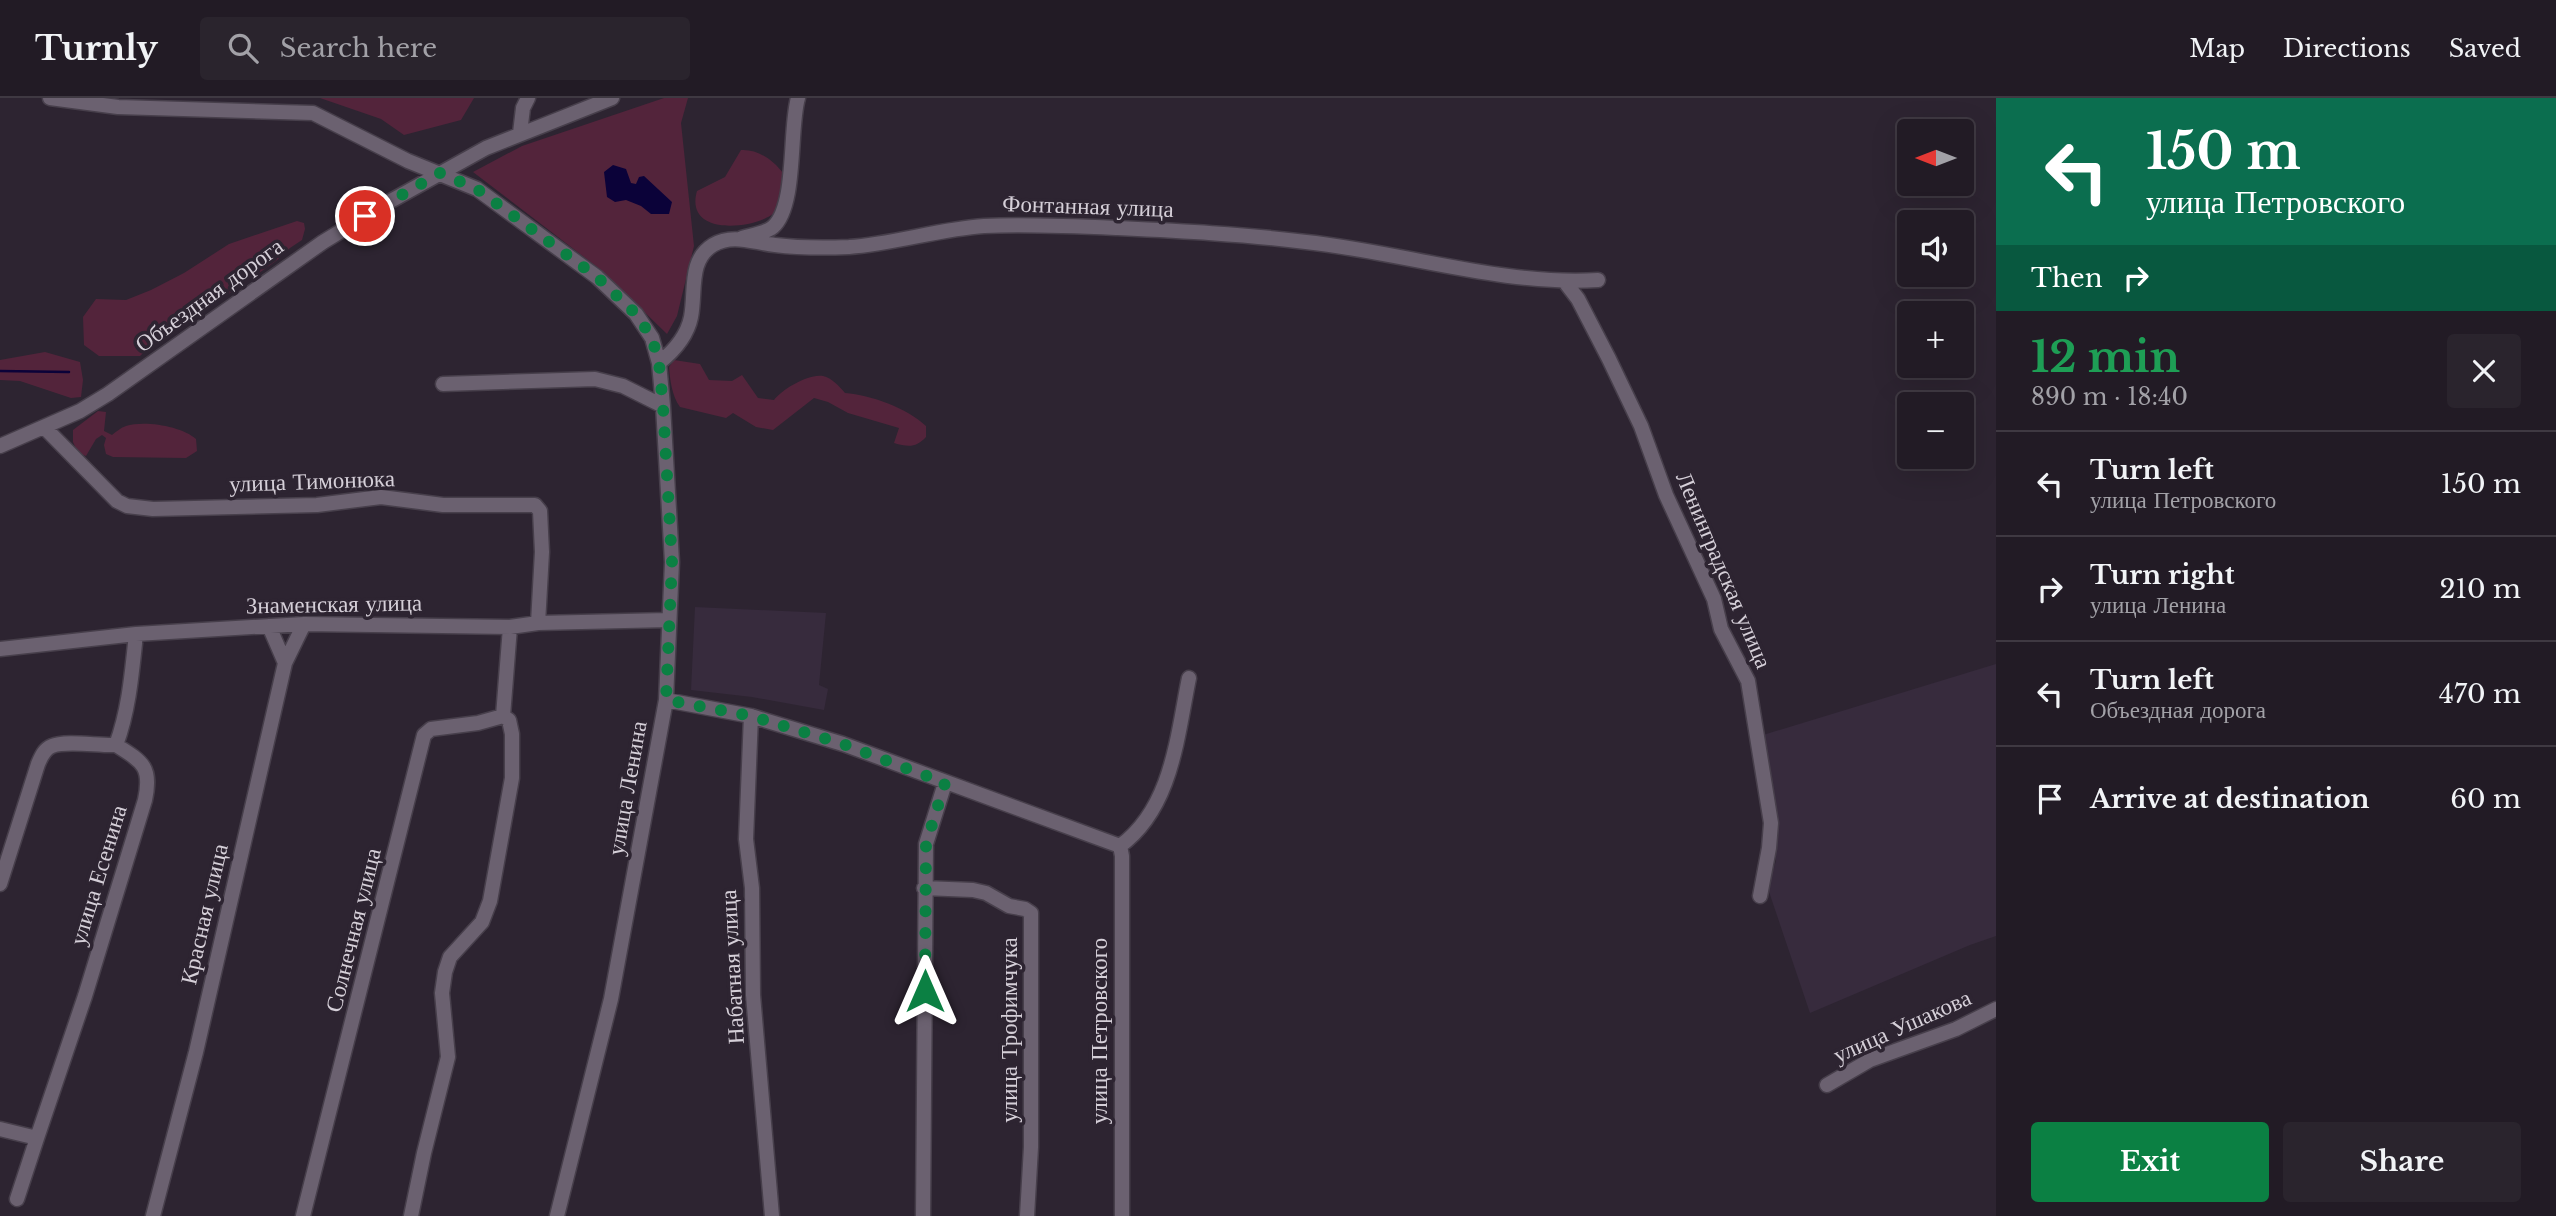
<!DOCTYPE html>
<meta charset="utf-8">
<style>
body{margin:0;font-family:"Libre Baskerville",serif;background:#2a242d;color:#f1f3f6;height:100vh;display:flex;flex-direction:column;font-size:26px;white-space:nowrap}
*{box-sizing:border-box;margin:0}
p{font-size:23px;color:#a2a1a7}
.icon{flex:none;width:38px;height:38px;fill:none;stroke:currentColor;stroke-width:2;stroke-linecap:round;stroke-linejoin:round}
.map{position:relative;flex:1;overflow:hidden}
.side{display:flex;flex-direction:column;background:#221b25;width:560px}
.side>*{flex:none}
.hud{background:#0b6e4f;color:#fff;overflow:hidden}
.needle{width:46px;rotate:270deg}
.buttons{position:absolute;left:1897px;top:21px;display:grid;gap:14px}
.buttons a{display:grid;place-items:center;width:77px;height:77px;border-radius:7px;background:#221b25;box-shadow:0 7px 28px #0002,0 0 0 2px #3f3942;font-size:35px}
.pin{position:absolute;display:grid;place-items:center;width:60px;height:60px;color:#fff;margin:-30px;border:4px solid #fff;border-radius:50%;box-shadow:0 2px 7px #0007}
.me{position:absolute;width:77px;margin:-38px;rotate:0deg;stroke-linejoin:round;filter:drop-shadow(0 0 5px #0008)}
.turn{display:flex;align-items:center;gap:24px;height:147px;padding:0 35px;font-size:32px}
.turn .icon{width:91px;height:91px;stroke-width:2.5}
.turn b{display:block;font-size:49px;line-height:60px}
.then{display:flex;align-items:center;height:66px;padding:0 35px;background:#0003;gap:14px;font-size:26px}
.round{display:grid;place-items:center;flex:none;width:74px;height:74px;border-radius:7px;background:#2a242d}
.overview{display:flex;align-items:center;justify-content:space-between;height:119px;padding:0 35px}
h1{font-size:42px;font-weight:700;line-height:52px;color:#1e9e55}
.action{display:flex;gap:14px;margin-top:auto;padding:14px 35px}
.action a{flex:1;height:80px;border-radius:7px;background:#0b8043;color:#fff;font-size:28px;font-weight:700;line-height:80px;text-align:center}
.action a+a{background:#2a242d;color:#f1f3f6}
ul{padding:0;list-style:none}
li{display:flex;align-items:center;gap:21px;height:105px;padding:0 35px;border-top:2px solid #3f3942}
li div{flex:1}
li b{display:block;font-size:26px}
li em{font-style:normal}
header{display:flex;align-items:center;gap:42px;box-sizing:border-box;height:98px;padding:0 35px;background:#221b25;border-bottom:2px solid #3f3942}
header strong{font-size:33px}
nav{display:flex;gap:38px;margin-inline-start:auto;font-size:24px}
.search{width:490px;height:63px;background:#2a242d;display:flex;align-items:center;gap:18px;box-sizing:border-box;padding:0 24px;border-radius:7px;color:#a2a1a7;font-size:26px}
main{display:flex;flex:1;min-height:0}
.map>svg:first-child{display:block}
.built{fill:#372b3d}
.green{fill:#53243b}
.water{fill:#0b0239}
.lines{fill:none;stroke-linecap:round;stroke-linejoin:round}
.stream{stroke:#0b0239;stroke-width:2.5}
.minor-casing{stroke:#473f4b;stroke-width:17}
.minor{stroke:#6b6170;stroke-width:14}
.route{stroke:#0b8043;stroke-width:12;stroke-dasharray:0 21.6}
.labels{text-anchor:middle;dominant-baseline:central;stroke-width:7;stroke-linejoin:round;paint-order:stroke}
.street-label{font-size:23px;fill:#d5cfd8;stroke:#2d2431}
</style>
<header>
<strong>Turnly</strong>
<div class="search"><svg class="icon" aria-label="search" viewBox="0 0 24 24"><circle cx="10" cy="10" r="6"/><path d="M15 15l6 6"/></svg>Search here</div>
<nav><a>Map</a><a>Directions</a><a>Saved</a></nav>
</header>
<main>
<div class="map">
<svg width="1996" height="1118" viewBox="0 0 1996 1118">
<rect width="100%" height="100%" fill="#2d2431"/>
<path class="built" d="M695 509 826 515 819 587 828 591 824 612 752 599 691 592Z
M1996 566V838L1970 847 1810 915 1764 779 1771 778 1776 763 1763 637Z"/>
<path class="green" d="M320 0H474L461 22 404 37 381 21Z
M664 0H688L681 25 694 148 677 218 667 236 601 172 473 74 522 48Z
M741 52C758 51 773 62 783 75 783 86 783 103 777 112 764 130 683 142 697 93L725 79Z
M297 123 304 125 305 131 302 142 290 150 276 163 216 205 198 215 179 221 140 258H99L84 247 83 219 96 201 126 202 151 192 184 175 229 146Z
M45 254 80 264 83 282 81 299 71 300 20 283 0 282V262Z
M674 262 700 266 709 282 732 283 742 277 758 300 774 302C781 292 809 275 823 278 832 280 839 288 845 295 871 297 907 310 926 328V339C916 350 908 349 894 345L899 330 848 315 828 304 814 300 773 332 756 329 733 315 726 320 680 309C672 298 670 282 669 269Z
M98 313 106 314 104 333 112 337C116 334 120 330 126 328 144 322 182 328 196 341L197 353 186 360 113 359 106 356 104 347 106 340 102 337 96 341 86 358 78 355 73 344V332Z"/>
<path class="water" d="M613 67 626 71 631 85 636 86 639 79 644 78 672 104 669 116H651L641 108 626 102 615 104 607 99 604 74Z"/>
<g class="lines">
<path class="stream" d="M0 273 69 274"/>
<defs>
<path id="minor" d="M50 0 118 9 313 15 408 63 477 91 597 179 636 216 652 240 659 265 663 308 672 464 666 602 611 901 557 1118
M520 35 523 10 528 0
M742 140C752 137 766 135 773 129 797 108 789 30 798 0
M1565 184 1578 201 1609 261 1641 328 1666 397 1714 501 1721 531 1748 583 1771 725 1769 750 1760 798
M659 265C674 253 687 239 691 219 696 194 688 162 713 147 733 135 754 145 775 147 799 150 824 150 849 149 894 146 939 131 984 128 1028 126 1072 128 1116 130 1179 133 1243 136 1306 144 1401 154 1503 188 1598 182
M443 286 595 281 623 288 663 308
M45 330 117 403 127 408 153 411 317 407 381 399 443 407H535L540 413 542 454 538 525
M0 348 80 313 108 296 323 144 387 105 486 50 612 0
M269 528 285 565
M0 551 136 536 304 526 510 529 538 525 668 522
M666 602 751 618 843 646 1120 748 1122 758V1118
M751 618 746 741 752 790 753 897 772 1118
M1120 748C1172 710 1177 639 1189 580
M0 786 38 666C41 659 44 651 52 648 66 642 99 648 116 647
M924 790 973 792 986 795 1009 808 1025 811 1031 815V1049L1027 1118
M1827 987 1870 962 1956 931 1996 911
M0 1031 37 1040 85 898 145 702C152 669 143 664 116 647 129 612 132 574 136 536
M17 1101 37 1040
M153 1118 196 954 285 565 304 526
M303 1118 424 637 431 631 478 625 503 618
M411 1118 424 1055 448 959 442 895 445 874 450 859 482 824 490 803 512 680V636L509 622 503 618 510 529
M923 1118 926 746 945 685"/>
</defs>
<use href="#minor" class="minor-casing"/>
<use href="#minor" class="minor"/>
</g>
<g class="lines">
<path class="route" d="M365 118 440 75 477 91 597 179 636 216 652 240 659 265 663 308 672 464 666 602 751 618 843 646 945 685 926 746 925 893"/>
</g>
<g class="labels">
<g class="street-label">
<text transform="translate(1088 108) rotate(2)">Фонтанная улица</text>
<text transform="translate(209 197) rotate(-36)">Объездная дорога</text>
<text transform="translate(312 383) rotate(-2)">улица Тимонюка</text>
<text transform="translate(1724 472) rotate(67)">Ленинградская улица</text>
<text transform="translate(334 506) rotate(-1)">Знаменская улица</text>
<text transform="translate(627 690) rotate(-80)">улица Ленина</text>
<text transform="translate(98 777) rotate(-73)">улица Есенина</text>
<text transform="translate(204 816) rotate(-77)">Красная улица</text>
<text transform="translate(353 832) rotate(-76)">Солнечная улица</text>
<text transform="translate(732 869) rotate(-93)">Набатная улица</text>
<text transform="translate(1902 928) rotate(-24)">улица Ушакова</text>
<text transform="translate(1009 932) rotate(-90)">улица Трофимчука</text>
<text transform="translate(1099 933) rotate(-90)">улица Петровского</text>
</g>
</g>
</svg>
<div class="buttons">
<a><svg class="needle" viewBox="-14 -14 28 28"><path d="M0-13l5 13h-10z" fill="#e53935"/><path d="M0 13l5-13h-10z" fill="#a2a1a7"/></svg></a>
<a><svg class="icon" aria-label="sound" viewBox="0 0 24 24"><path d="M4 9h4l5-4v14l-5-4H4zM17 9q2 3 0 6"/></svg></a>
<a>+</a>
<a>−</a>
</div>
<div class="pin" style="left:365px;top:118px;background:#d93025"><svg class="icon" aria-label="arrive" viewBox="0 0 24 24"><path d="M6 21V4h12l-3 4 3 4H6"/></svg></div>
<svg class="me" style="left:925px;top:893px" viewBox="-20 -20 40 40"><path d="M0-17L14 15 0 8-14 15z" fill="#0b8043" stroke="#fff" stroke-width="4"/></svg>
</div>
<section class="side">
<div class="hud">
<div class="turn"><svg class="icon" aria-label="left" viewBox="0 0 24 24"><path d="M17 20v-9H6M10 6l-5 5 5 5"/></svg><div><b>150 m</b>улица Петровского</div></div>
<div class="then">Then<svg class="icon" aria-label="right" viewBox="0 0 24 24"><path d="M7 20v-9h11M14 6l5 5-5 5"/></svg></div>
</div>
<div class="overview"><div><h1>12 min</h1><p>890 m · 18:40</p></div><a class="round"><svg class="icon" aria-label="close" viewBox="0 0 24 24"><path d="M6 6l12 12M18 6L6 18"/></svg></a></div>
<ul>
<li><svg class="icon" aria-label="left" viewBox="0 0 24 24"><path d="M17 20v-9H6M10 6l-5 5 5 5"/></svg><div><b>Turn left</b><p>улица Петровского</p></div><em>150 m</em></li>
<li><svg class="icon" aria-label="right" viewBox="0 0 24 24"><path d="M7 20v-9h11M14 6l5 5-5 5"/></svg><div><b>Turn right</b><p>улица Ленина</p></div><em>210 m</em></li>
<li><svg class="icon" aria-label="left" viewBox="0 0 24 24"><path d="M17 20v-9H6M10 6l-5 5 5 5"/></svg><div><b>Turn left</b><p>Объездная дорога</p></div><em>470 m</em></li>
<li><svg class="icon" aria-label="arrive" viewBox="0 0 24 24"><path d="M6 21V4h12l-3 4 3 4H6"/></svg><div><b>Arrive at destination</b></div><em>60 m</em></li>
</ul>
<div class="action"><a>Exit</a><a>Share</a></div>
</section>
</main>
